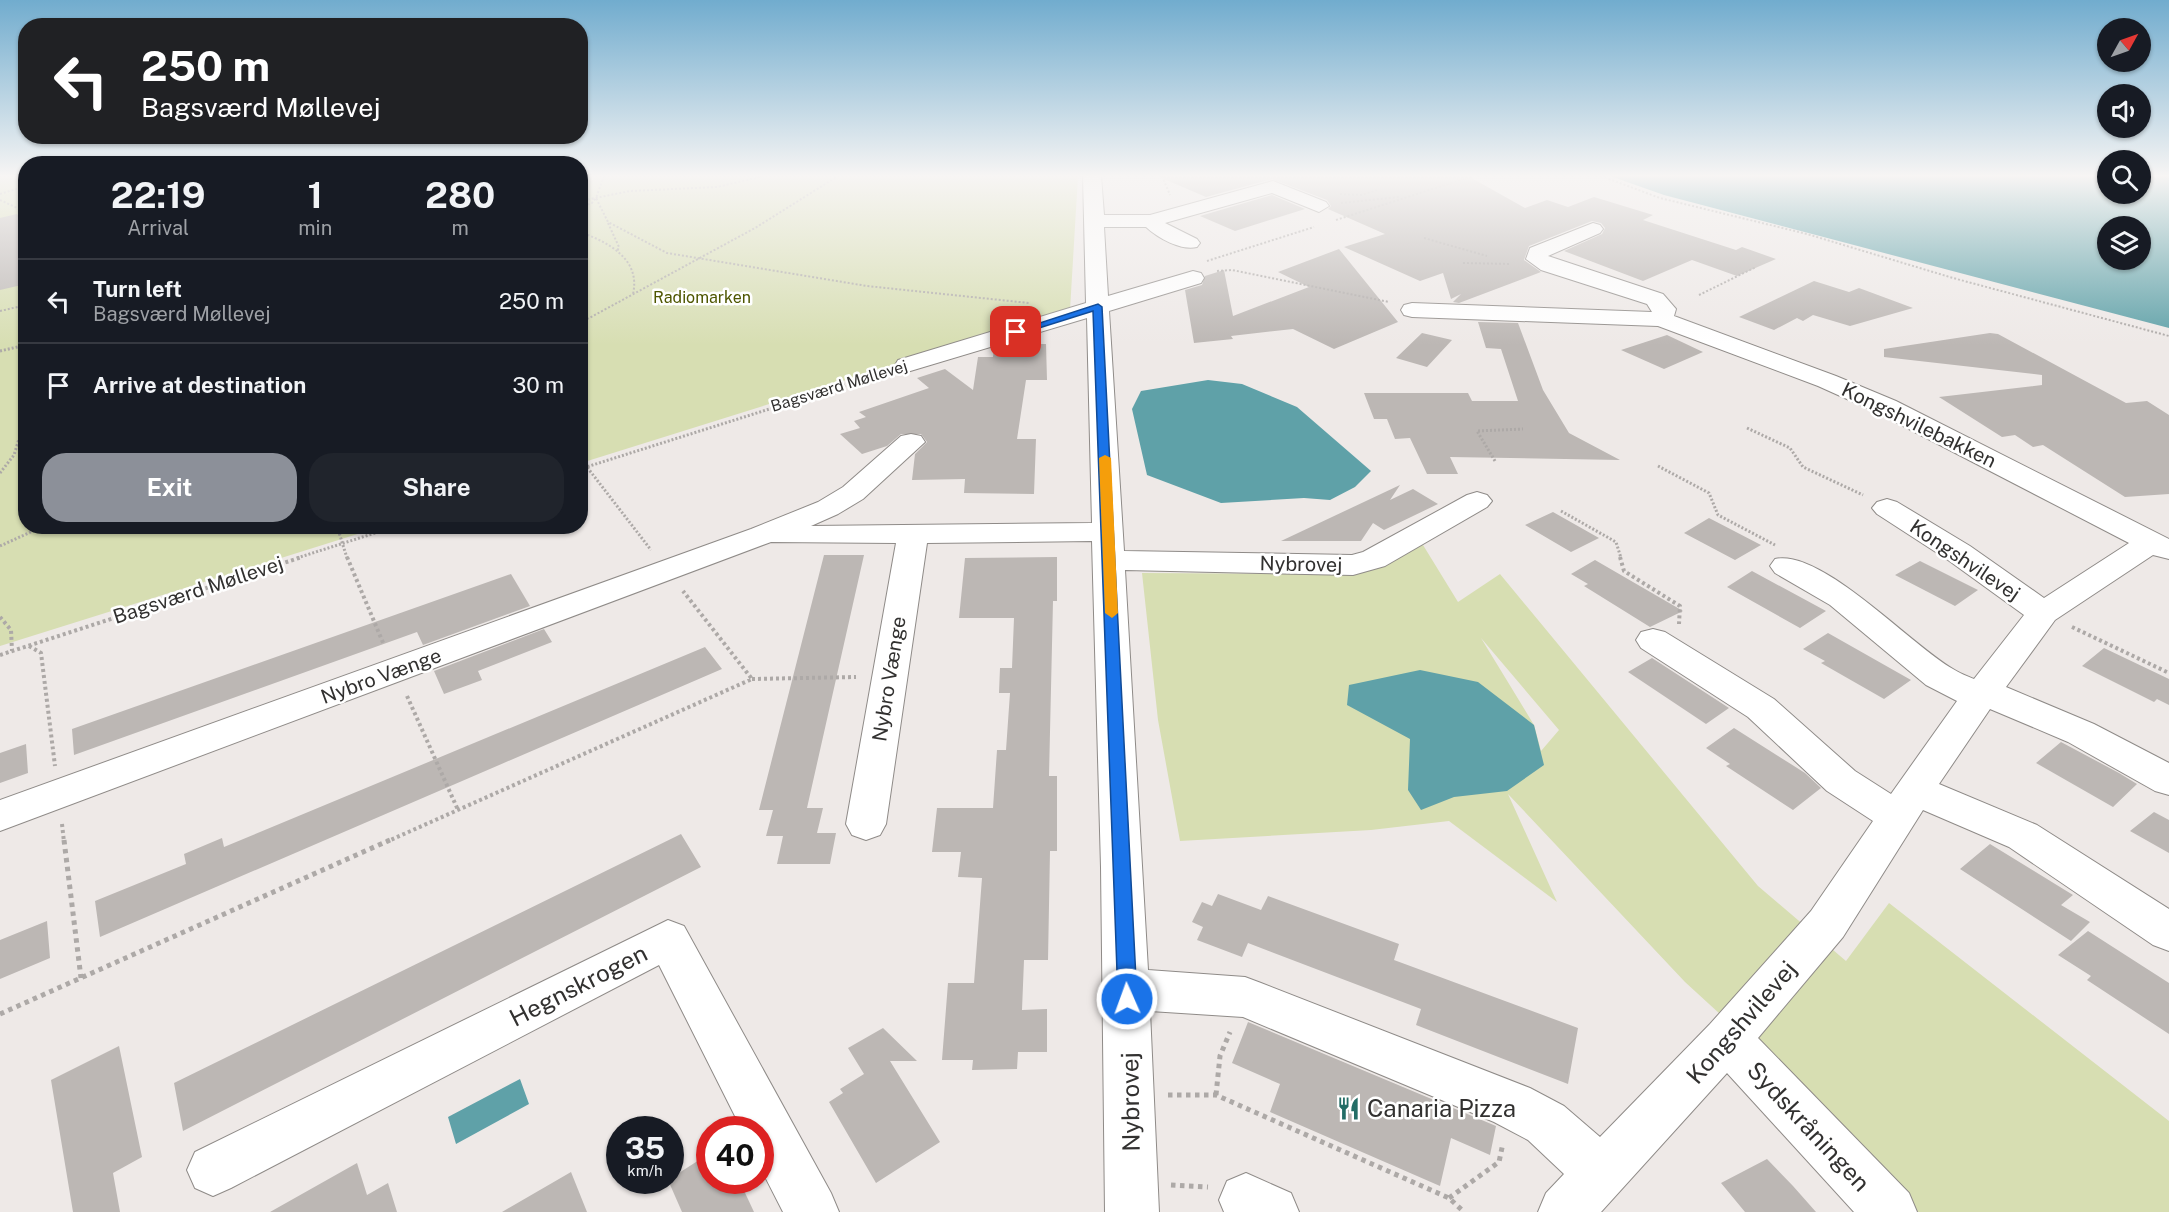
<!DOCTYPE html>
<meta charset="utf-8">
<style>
body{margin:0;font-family:"Public Sans",sans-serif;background:#20242c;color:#f1f3f6;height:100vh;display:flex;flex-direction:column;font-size:22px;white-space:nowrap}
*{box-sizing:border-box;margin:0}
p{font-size:20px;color:#9ea1a6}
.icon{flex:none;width:33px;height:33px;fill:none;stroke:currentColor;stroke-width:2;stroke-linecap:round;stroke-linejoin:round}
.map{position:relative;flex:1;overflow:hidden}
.side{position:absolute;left:18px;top:156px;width:570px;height:378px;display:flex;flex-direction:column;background:#171b24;border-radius:24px;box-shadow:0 2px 4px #0004}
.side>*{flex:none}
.top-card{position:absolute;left:18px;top:18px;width:570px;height:126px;border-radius:24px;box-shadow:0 2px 4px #0004;background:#202124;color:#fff;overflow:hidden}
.needle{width:39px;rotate:50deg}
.tools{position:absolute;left:2097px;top:18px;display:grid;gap:12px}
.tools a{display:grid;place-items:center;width:54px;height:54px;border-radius:50%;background:#171b24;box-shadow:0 2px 4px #0004;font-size:30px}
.speed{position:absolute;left:606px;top:1116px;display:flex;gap:12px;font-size:30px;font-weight:700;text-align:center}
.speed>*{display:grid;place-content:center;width:78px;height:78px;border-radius:50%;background:#171b24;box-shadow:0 2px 4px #0004;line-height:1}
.speed small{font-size:15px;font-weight:400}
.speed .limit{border:9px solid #d22;background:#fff;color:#111}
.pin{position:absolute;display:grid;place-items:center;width:51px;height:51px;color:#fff;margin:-26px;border-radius:12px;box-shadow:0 3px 9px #0006}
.me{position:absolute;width:66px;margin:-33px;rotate:358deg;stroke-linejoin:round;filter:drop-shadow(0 0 4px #0008)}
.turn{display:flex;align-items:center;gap:21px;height:126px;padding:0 24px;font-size:27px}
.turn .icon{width:78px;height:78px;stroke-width:2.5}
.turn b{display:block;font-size:42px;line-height:51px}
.eta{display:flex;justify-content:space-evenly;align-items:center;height:102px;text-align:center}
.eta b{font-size:36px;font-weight:700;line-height:42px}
.cta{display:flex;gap:12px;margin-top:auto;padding:12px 24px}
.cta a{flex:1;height:69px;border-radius:24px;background:#8c9099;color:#fff;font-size:24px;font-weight:700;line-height:69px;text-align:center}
.cta a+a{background:#20242c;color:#f1f3f6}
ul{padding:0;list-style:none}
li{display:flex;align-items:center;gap:18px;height:84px;padding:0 24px;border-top:2px solid #363941}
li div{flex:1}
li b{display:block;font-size:22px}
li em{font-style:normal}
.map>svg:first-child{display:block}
.green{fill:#d7deb2;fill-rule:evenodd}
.water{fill:#5fa1a8;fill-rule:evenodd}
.building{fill:#bcb7b4}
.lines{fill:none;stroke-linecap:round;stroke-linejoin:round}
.minor-casing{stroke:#8f8b88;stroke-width:2}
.path-far3{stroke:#ada9a7;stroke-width:2;stroke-dasharray:2 2;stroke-linecap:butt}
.path-far2{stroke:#ada9a7;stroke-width:3;stroke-dasharray:2 2;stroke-linecap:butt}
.path-far1{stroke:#ada9a7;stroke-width:4;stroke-dasharray:3 3;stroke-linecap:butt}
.path{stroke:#ada9a7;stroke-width:5;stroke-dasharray:4.5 4.5;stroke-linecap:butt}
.minor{fill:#fff;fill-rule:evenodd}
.route{fill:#1a73e8;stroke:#114b97;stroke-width:1.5}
.slow{fill:#f59e0b}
.labels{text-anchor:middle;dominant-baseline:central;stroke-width:5;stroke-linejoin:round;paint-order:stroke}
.far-park-label{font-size:16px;fill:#4e5600;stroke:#fff}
.far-street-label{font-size:16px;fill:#323130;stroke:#fff}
.street-label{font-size:20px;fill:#323130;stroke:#fff}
.near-street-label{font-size:24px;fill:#323130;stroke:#fff}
.near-poi-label{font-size:24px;fill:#323130;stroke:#fff;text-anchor:start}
</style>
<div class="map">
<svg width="2169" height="1212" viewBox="0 0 2169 1212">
<rect width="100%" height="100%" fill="#eee9e7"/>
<path class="green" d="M0 176H25L26 526 380 527 0 646Z
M581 176H1078L1070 310 581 463Z
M1423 545 1458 602 1500 574 1758 886 1846 961 1889 903 2169 1121V1212H1918L1768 1058 1685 982 1508 794 1557 902 1449 821 1371 830 1180 841 1158 720 1142 573 1348 574 1379 565ZM1481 638 1559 730 1541 751 1534 725Z"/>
<path class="water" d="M1610 176H2107L2108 194H2140L2141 176H2169V328L1664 195ZM2108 226H2140V260H2108Z
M1208 380 1242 384 1297 407 1371 471 1355 487 1330 500 1304 498 1221 503 1147 475 1132 409 1141 391Z
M1420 670 1478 682 1534 725 1544 765 1507 791 1454 797 1421 810 1408 790 1410 739 1347 705 1349 685Z
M520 1079 529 1104 456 1144 448 1117Z"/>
<path class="building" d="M1157 176H1468L1525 208 1547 200 1568 207 1594 197 1653 215 1643 220 1736 250 1742 247 1776 259 1737 276 1692 260 1643 281 1564 251 1602 234 1605 228 1601 223 1592 221 1529 246 1524 260 1541 272 1459 303 1453 302 1461 294 1451 299 1443 273 1420 281 1344 247 1385 234 1328 209 1331 206 1327 200 1272 179 1206 197Z
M1272 195 1305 209 1235 231 1200 216Z
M17 214 26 225V284L0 290V218Z
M1339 249 1398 322 1334 349 1293 329 1231 336 1233 339 1194 343 1185 290 1202 285 1205 276 1224 270 1233 316 1309 287 1278 272Z
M1814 281 1849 292 1859 288 1913 308 1850 326 1813 315 1803 321 1797 318 1774 330 1739 317Z
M1478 322 1518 323 1543 390 1569 433 1620 460 1450 457 1458 474H1427L1410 438 1395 439 1387 419H1374L1364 393H1468L1472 401H1518L1501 349 1486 348Z
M1422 333 1452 340 1427 367 1396 358Z
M1990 333 1998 334 2126 403 2147 401 2169 415V494L2125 497 2043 445 2033 447 2015 435 2002 437 1939 397 2042 385V375L1884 357V349Z
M1667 335 1703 352 1664 369 1621 350Z
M1010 344H1046L1047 380H1026L1017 439H1036L1034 494 964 493 965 479 912 480 915 454 927 442 921 434H901L887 446 862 454 840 434 860 428 854 421 866 417 859 412 929 388 917 378 945 369 973 390 978 357H993L994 348Z
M1400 485 1390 500 1413 489 1438 504 1384 530 1373 523 1361 541H1281Z
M1553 512 1599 538 1571 552 1525 525Z
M1709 518 1761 545 1735 560 1684 533Z
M824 555H864L807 808H823L817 833H836L830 864H777L783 836H766L773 810H759Z
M1057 557V601H1053L1049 776H1057V851H1050L1048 960H1024L1022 1010 1047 1009V1052H1018L1017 1069 972 1070 973 1060H942L948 983H974L982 878 958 877 961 852H932L937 808H993L997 750H1006L1010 693H999L1000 668H1012L1014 618H959L965 558Z
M1595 560 1683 611 1650 627 1584 586 1588 584 1571 574Z
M1920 561 1978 590 1955 606 1895 575Z
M1752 571 1826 611 1800 628 1727 587Z
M511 574 530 606 423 645 417 632 74 755 72 729Z
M544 629 552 642 478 671 482 680 444 694 434 671Z
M1828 633 1911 680 1884 699 1821 663 1825 661 1803 649Z
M705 647 722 669 100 937 95 901 186 864 184 854 222 838 224 847Z
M2104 648 2169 679V705L2157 699 2154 702 2082 666Z
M1652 658 1729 708 1706 724 1628 672Z
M1734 728 1805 773 1821 788 1793 810 1726 766 1730 764 1706 748Z
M2061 742 2119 773 2137 784 2113 807 2036 763Z
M26 744 28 773 0 783V753Z
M2154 812 2169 820V853L2130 831Z
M681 834 701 867 183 1131 174 1083Z
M1990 844 2073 895 2061 905 2090 922 2071 941 1960 869Z
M1218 894 1261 910 1268 896 1399 944 1394 960 1578 1028 1568 1084 1416 1025 1421 1009 1248 943 1242 957 1197 940 1203 927 1192 922 1202 902 1212 906Z
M47 921 50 958 0 979V940Z
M2088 931 2169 983V1034L2087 980 2091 976 2058 955Z
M1248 1022 1496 1126 1490 1155 1451 1138 1440 1186 1270 1112 1280 1084 1232 1063Z
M883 1028 917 1061H890L940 1142 876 1183 829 1102 843 1093 840 1089 864 1074 848 1048Z
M119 1046 142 1157 113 1173 120 1212H73L51 1080Z
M710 1153V1180H739L754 1212H682L668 1180Z
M1767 1159 1793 1186 1816 1212H1745L1721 1183Z
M357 1163 367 1195 388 1183 397 1212H270Z
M571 1172 587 1212H502Z"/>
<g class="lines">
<defs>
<path id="minor" d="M1083 176H1101L1104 215H1150L1273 181 1326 202 1329 206 1319 212 1272 193 1165 223 1197 239 1200 243 1197 247C1181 251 1158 238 1146 227H1104L1108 296 1193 271 1201 273 1204 278 1201 283 1109 311 1124 551 1352 555 1363 552 1467 495 1477 492 1487 495 1492 501 1487 507 1385 566 1353 575 1125 570 1148 970 1245 977 1261 983 1530 1088 1564 1106 1600 1137 1710 1024 1811 911 1873 821 1827 791 1748 717 1641 648 1636 640 1641 632 1653 629 1665 632 1774 699 1855 771 1891 794 1957 701 1926 685 1830 605 1775 573 1770 566 1775 559C1821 548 1912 646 1953 669 1959 673 1967 676 1974 679L2024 615 1948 560 1877 514 1872 508 1877 502 1887 499 1897 502 1970 546 2044 598 2129 543 1878 413 1818 386 1658 326 1412 317 1404 315 1401 310 1404 305 1412 303 1652 312 1647 304 1541 270 1526 259 1530 248 1593 223 1600 225 1603 229 1600 233 1548 256 1663 294 1676 309 1674 316 1836 376 1896 401 2169 539V559L2153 555 2055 620 2006 687 2094 724 2169 763V795L2155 791 2068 742 1990 709 1939 784 2037 825 2169 909V951L2153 945 2009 847 1923 810 1843 937 1758 1038 1909 1193 1917 1212H1854L1727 1073 1601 1212H1538L1546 1193 1564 1174 1528 1140 1494 1122 1243 1017 1150 1011 1159 1212H1105L1101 867 1092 541 927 543 886 824 880 835 866 840 852 835 846 824 896 543 771 542 0 831V800L751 529 818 502 843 487 901 436 911 434 921 436 925 442 863 499 838 514 811 526 1092 523 1087 318 907 372 898 370 895 365 898 360 1086 303Z
M668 920 684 926 831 1193 839 1212H783L760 1167V1130H742L659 965 231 1188 213 1196 195 1188 187 1170 195 1152Z
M1246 1173 1291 1193 1299 1212H1224L1219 1200 1227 1181Z"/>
</defs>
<use href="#minor" class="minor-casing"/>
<path class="path-far3" d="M604 176 596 198 608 222 667 253 867 286 1029 303
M1162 176 1170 195
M1601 176 1660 198 1807 234 1953 278 2169 336
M0 194 26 186
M1340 194 1361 195 1378 190
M0 200 26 212
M580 201 630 191 717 187 764 176
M1341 203 1399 197
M580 207 592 203 596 198
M1336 220 1473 176
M608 223 619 247 617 252
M580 232C608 242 641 259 633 294
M1424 238 1487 256
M1207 261 1314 227
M1463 263 1511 264
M1217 271 1232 270 1389 302
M1699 295 1756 267
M0 311 26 305
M580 323 755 228 838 176"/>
<path class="path-far2" d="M0 351 26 345
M1747 428 1790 448 1803 467 1863 495
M580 458 651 550
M1495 461 1477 431 1523 429
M1658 466 1709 493 1718 515 1775 545
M580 469 883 373
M0 473 14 455 19 439 26 433
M1561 511 1616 542 1621 558
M337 526 347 558
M0 546 44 526
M297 558 397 526"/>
<path class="path-far1" d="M347 557 384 645
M1620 557 1624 571 1680 606 1679 624
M0 617 11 630 12 651
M2072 627 2169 673
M29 646 41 653 55 766
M0 655 302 557
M752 679 856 677
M407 696 458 810
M62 824 64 842
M386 842 752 679 683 591"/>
<path class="path" d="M64 840 81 978
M0 1014 390 840
M1168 1095H1216L1449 1198 1464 1212
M1216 1095 1220 1056 1230 1032
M1171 1185 1208 1187
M1449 1198 1499 1162 1503 1143"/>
<use href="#minor" class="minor"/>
</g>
<linearGradient id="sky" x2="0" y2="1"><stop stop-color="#71acce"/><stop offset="0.51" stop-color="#f7f5f4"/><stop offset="1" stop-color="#f7f5f4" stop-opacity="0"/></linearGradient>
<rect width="2169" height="345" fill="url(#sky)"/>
<path class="route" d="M1098 304 1102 307 1137 999 1134 1005 1127 1008 1120 1005 1118 999 1093 311 1020 334 1012 332Z"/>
<path class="slow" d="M1105 455 1111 458 1118 613 1112 618 1105 613 1099 458Z"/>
<defs>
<symbol id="restaurant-bare" viewBox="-9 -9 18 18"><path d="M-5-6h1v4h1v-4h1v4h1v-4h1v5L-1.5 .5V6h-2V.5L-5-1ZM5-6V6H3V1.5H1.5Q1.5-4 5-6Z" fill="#236d66" stroke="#fff" stroke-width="2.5" paint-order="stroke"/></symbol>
</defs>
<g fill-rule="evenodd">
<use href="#restaurant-bare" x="1332" y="1092" width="33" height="33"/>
</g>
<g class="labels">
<g class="far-park-label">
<text x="702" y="297">Radiomarken</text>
</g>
<g class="far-street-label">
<text transform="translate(839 386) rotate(-17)">Bagsværd Møllevej</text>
</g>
<g class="street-label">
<text transform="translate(1919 425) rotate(26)">Kongshvilebakken</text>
<text transform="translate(1965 560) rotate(34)">Kongshvilevej</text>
<text transform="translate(1301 564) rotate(1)">Nybrovej</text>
<text transform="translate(198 590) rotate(-18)">Bagsværd Møllevej</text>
<text transform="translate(381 676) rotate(-20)">Nybro Vænge</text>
<text transform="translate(889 679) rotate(-81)">Nybro Vænge</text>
</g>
<g class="near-street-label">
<text transform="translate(578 985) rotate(-27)">Hegnskrogen</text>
<text transform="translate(1741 1022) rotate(-49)">Kongshvilevej</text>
<text transform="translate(1130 1102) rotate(-91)">Nybrovej</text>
<text transform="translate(1809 1126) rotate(47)">Sydskråningen</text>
</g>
<g class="near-poi-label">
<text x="1367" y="1108">Canaria Pizza</text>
</g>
</g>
</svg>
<div class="tools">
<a><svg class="needle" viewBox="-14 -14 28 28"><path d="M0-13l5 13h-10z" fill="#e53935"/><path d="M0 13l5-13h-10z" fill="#9ea1a6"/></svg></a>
<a><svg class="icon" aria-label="sound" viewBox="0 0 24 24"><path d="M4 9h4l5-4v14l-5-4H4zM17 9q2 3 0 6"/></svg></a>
<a><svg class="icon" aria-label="search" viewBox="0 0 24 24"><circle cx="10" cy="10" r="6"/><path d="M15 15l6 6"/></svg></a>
<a><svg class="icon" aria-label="layers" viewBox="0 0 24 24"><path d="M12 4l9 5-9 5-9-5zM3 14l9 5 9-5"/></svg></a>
</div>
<div class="speed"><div>35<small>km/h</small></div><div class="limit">40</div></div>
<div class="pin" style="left:1016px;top:332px;background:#d93025"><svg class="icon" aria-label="arrive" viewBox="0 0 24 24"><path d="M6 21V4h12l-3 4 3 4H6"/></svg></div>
<svg class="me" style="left:1127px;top:999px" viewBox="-20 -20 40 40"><circle r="17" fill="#1a73e8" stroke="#fff" stroke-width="3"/><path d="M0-11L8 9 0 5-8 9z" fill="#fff"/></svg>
<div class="top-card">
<div class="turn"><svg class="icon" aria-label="left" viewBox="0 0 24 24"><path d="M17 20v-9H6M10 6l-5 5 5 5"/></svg><div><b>250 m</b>Bagsværd Møllevej</div></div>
</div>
<section class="side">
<div class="eta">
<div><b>22:19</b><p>Arrival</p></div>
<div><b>1</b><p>min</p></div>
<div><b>280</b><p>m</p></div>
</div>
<ul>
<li><svg class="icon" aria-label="left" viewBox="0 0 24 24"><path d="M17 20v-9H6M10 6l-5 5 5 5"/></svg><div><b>Turn left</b><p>Bagsværd Møllevej</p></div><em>250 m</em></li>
<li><svg class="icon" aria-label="arrive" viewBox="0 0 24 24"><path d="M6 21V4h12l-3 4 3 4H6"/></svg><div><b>Arrive at destination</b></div><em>30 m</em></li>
</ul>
<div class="cta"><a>Exit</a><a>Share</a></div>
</section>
</div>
